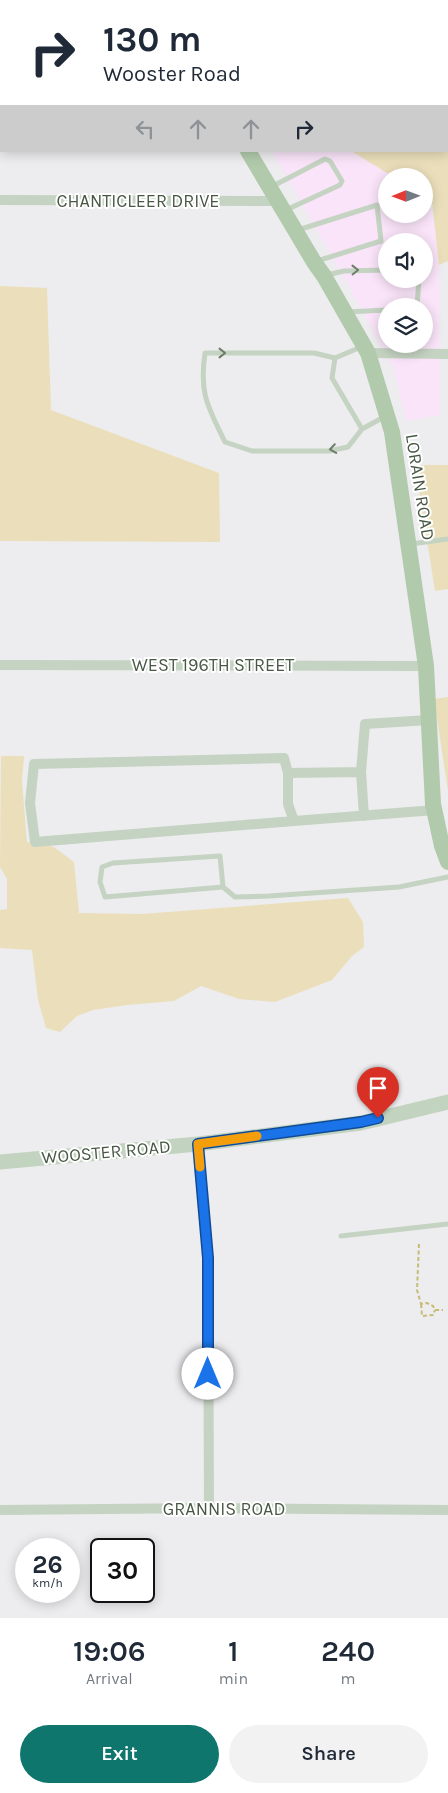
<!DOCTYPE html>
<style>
body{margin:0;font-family:Karla,sans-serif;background:#f2f2f3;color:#1f2937;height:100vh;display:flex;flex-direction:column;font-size:19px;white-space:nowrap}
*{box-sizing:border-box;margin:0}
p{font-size:16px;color:#747a83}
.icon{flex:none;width:28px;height:28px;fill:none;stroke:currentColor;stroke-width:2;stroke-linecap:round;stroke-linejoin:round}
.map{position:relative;height:1618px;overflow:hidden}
.drawer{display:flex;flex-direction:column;background:#fff;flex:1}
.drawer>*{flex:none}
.top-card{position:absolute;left:0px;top:0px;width:449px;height:152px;box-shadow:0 2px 12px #0003;background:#fff;color:#1f2937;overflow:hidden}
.needle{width:32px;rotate:269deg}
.fabs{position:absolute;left:378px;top:168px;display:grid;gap:10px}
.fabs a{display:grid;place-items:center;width:55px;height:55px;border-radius:50%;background:#fff;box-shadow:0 2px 12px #0003;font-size:25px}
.speed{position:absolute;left:15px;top:1538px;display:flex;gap:10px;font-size:25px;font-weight:700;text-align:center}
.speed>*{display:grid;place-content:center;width:65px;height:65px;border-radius:50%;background:#fff;box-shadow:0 2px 12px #0003;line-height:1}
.speed small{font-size:12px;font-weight:400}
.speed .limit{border:2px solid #111;border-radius:8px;background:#fff;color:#111}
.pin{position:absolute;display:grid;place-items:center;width:42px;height:42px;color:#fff;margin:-51px -21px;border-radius:50% 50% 50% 0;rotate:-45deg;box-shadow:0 0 5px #0007}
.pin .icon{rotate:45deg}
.me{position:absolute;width:55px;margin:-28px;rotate:0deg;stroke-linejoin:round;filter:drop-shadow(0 0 4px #0008)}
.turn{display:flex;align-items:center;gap:18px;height:105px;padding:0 20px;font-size:22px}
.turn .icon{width:65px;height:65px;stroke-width:2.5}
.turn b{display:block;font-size:35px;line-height:42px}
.lanes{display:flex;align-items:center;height:48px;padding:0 20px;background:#0003;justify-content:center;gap:25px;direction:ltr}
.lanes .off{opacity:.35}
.eta{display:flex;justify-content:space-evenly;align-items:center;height:85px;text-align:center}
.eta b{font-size:30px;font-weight:600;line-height:35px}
.primary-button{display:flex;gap:10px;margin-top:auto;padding:10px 20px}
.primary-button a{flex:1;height:58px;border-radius:30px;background:#0f766e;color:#fff;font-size:20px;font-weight:600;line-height:58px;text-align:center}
.primary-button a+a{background:#f2f2f3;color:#1f2937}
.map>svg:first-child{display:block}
.commercial{fill:#fae4f9;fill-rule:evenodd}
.green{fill:#ebdfbb}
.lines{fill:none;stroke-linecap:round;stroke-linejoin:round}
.path{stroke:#c7bc75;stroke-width:2;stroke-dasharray:4 2.5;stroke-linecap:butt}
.lane{stroke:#c5d3c2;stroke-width:5}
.street{stroke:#c5d3c2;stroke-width:10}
.secondary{stroke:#c2d4bf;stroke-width:15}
.primary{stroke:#b1caac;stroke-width:16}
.oneway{stroke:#6e7d6a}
.route-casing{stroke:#114b97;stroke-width:12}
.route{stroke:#1a73e8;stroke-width:9}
.slow{stroke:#f59e0b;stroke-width:9}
.labels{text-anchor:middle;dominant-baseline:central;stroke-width:4;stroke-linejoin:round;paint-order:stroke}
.street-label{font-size:18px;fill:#485845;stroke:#fff}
</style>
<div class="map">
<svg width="448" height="1618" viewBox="0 0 448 1618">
<rect width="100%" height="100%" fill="#edecef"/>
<path class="commercial" d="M272 151H351L392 176H386V214H424V196L431 201 439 265 440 415 406 421 393 367 335 262ZM386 241H424V279H386ZM386 306H424V344H386Z"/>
<path class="green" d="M166 0H448V261L439 265 432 201 424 196V176H392L351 151H448V1Z
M0 286 47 288 51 410 219 473 220 542 0 541Z
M415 465H448V589L435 591Z
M448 697V791L434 699Z
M1 756H24L22 781 27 842 54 847 74 862 79 913 142 914 348 898 363 922 364 947 352 956 332 980 275 1002 239 999 201 986 174 1001 127 1005 93 1010 77 1016 60 1032 46 1028 38 1000 32 950 0 948V910L7 909V879L0 867Z"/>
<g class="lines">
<path class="path" d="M383 0 384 1
M419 1244 417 1290 421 1304 427 1303 433 1306 435 1310H443
M421 1304 422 1316 433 1315 435 1310"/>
<path class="lane" d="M63 0V1
M273 186 325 159 330 161 342 181 340 185 286 210
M298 230 377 205 381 241 317 261
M327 275 344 271 386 270
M417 306 419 279
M347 312 386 310
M361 347 335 358 314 353H205C199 394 208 407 225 442L252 451H329L348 447 362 429 384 417
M335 358 332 378 362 429
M411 544 448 539
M223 887 105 897 100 882 102 867 113 863 220 856 223 887 235 897 269 896 399 887 448 877
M341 1236 448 1224"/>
<path class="street" d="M0 200 277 201
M368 353 448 354
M0 665 426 666
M361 772 365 724 429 720
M288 773 284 758 34 764 30 803 35 842 294 821
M364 816 361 772 288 773V804L294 821 435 810
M198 1144 208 1258 209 1508
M0 1510 209 1508 448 1510"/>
<path class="secondary" d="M364 0 366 1
M0 1162 198 1144 361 1123 448 1102"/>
<path class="primary" d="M161 0 162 1
M248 151 314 262 324 276 368 353 392 432 426 666 433 804 442 846 448 862"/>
</g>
<defs><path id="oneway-chevron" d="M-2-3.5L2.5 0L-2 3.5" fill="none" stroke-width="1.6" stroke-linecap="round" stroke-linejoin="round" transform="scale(1.25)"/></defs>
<g class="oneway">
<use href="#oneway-chevron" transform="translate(355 270) rotate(-1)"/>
<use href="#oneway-chevron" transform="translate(222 353)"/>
<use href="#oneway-chevron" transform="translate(333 449) rotate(171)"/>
</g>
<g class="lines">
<defs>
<path id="route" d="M208 1374V1258L198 1144 361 1122 378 1118"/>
</defs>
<use href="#route" class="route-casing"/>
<use href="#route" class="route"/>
<path class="slow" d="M200 1167 198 1144 257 1136"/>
</g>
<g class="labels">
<g class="street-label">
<text x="138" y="201">CHANTICLEER DRIVE</text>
<text transform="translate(420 487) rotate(81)">LORAIN ROAD</text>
<text x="213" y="665">WEST 196TH STREET</text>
<text transform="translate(106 1152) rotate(-5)">WOOSTER ROAD</text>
<text x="224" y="1509">GRANNIS ROAD</text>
</g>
</g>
</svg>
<div class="fabs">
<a><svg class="needle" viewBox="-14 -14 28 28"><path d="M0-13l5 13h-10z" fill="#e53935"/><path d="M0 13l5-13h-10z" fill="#747a83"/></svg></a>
<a><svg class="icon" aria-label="sound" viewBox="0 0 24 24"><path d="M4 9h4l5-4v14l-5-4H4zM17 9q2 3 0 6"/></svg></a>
<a><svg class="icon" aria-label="layers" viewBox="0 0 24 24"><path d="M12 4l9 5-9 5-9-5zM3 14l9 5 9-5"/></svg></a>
</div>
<div class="speed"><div>26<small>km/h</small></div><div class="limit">30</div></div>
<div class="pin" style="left:378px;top:1118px;background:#d93025"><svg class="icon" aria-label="arrive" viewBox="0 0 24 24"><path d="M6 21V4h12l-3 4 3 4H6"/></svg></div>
<svg class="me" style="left:208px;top:1374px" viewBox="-20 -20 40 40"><circle r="19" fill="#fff"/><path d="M0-13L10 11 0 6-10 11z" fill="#1a73e8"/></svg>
<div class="top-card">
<div class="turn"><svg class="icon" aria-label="right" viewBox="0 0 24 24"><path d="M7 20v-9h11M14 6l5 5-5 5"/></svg><div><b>130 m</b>Wooster Road</div></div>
<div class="lanes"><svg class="icon off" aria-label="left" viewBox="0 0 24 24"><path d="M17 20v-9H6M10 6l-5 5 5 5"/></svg><svg class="icon off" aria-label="ahead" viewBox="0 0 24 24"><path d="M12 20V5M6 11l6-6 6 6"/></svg><svg class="icon off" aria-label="ahead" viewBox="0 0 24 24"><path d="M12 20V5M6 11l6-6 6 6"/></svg><svg class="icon" aria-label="right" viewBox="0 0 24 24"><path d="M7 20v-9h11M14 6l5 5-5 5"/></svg></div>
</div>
</div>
<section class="drawer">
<div class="eta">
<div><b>19:06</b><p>Arrival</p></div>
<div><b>1</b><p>min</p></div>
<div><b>240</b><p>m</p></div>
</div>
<div class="primary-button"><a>Exit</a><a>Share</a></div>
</section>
